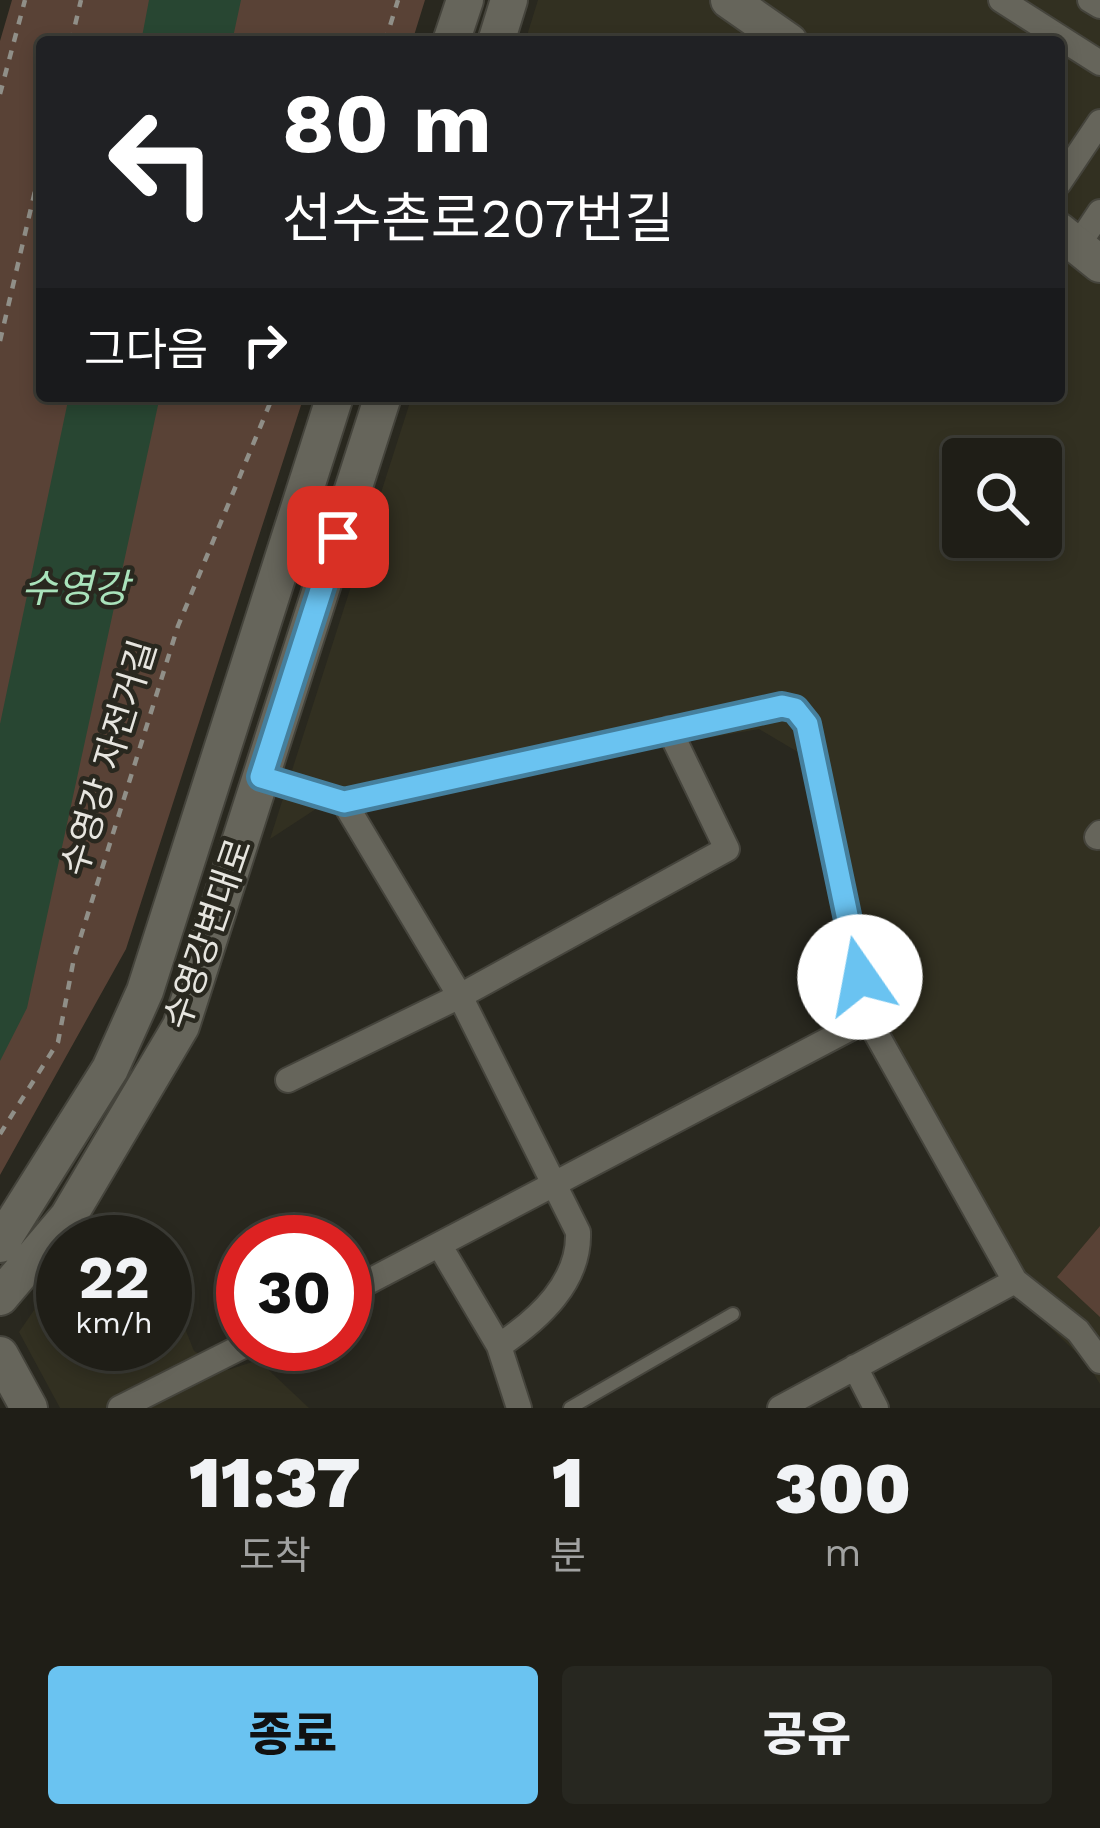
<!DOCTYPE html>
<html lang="ko">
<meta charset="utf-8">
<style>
body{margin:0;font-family:"Work Sans","Noto Sans KR",sans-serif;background:#272720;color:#f1f3f6;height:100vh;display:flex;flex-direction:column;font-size:45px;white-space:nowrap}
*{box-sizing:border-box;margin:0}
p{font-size:39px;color:#a1a2a1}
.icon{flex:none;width:66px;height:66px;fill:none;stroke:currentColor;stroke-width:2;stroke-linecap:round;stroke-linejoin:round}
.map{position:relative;height:1408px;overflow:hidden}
.panel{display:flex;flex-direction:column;background:#1f1e17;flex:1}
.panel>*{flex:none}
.guide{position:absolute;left:36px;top:36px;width:1029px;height:366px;border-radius:12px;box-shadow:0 6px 18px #0003,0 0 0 3px #3c3c36;background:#202124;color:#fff;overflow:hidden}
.tools{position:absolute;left:942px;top:438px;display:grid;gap:24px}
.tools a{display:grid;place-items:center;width:120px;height:120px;border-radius:12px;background:#1f1e17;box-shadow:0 6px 18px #0003,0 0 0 3px #3c3c36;font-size:60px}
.speed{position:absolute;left:36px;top:1215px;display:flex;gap:24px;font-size:60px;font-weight:700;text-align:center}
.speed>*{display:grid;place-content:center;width:156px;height:156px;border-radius:50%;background:#1f1e17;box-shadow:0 6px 18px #0003,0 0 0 3px #3c3c36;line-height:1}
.speed small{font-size:30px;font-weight:400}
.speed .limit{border:18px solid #d22;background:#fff;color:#111}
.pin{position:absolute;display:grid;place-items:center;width:102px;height:102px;color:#fff;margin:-51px;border-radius:24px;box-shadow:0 6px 18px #0006}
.me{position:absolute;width:132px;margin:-66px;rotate:348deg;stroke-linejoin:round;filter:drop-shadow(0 0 9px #0008)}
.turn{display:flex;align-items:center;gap:42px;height:252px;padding:0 48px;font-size:54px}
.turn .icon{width:156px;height:156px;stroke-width:2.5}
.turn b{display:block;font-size:84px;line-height:102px}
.then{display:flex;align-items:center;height:114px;padding:0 48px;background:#0003;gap:24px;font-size:45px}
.eta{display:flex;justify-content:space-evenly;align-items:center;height:204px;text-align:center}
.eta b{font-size:72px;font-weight:800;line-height:84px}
.primary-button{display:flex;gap:24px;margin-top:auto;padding:24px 48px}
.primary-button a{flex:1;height:138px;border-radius:12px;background:#6ac3f1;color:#111;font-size:48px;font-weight:800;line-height:138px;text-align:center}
.primary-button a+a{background:#272720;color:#f1f3f6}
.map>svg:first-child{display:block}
.built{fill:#323021;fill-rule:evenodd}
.green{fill:#594236}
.water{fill:#284632}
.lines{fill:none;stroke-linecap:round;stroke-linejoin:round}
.lane-casing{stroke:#45443c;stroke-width:16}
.street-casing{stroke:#45443c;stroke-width:28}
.secondary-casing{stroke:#45443c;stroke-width:40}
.path{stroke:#908f88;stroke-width:4.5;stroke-dasharray:9 9;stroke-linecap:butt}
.lane{stroke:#66655b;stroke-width:12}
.street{stroke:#66655b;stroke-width:24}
.secondary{stroke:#66655b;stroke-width:36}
.route-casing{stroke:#457f9d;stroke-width:30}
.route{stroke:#6ac3f1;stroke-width:21}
.labels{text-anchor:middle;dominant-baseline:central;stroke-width:9;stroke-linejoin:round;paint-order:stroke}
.street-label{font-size:36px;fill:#e6e5df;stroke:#29281f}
.water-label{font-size:39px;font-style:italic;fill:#a9e3bb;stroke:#29281f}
</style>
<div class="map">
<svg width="1100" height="1408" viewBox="0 0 1100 1408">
<rect width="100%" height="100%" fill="#29281f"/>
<path class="built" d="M538 0H1100V1384L1087 1363 998 1277 850 980 818 764 759 729 322 805 270 839 412 396H1059V42H525ZM963 459H1041V537H963Z
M63 1268V1344H165V1279L194 1351 228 1370 258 1360 309 1408H60L19 1332Z"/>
<path class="green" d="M12 0H425L412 42H42V396H304L126 949 0 1175V41Z
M1100 1226V1317L1057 1277Z"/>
<path class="water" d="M149 0H241L232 42H141Z
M69 396H160L27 1008 0 1061V724Z"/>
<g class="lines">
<defs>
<path id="lane" d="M570 1408 733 1314"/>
<path id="street" d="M1001 0 1100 63
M1090 0 1100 6
M1059 183 1100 122
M1078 245 1100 212
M261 777 344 802 782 706 795 709 807 724 868 1019 1015 1281 1078 1331 1100 1361
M344 802 460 996 578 1232C580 1282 539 1319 499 1346
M1097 837 1100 833
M288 1080 460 996 727 849 669 729
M440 1246 499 1346 519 1408
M345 1294 868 1019
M855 1367 876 1408
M120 1408 247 1344
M780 1408 1015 1281"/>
<path id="secondary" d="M729 0 789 42
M451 42 465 0
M496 42 509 0
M1059 231 1100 264
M0 1244 110 1069 145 991 335 396
M0 1297 68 1217 181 1026 383 396
M0 1355 29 1408"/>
</defs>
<use href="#lane" class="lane-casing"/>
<use href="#street" class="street-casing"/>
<use href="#secondary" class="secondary-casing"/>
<path class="path" d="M71 42 81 0
M385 42 398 0
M0 94 25 0
M0 341 42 161
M0 1134 58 1042 74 958 178 626 273 396"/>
<use href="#lane" class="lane"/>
<use href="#street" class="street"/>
<use href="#secondary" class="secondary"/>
</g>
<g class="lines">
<defs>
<path id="route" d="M338 537 261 777 344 802 782 706 795 709 807 724 860 977"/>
</defs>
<use href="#route" class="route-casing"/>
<use href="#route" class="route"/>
</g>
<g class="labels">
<g class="street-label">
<text transform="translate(109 758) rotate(-73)">수영강 자전거길</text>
<text transform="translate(208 934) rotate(-71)">수영강변대로</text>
</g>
<g class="water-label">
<text x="75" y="588">수영강</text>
</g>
</g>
</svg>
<div class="tools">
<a><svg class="icon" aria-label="search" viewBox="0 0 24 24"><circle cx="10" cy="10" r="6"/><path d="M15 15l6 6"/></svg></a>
</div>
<div class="speed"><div>22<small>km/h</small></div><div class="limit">30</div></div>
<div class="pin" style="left:338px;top:537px;background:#d93025"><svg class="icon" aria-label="arrive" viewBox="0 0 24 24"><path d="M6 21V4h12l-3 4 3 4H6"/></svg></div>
<svg class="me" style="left:860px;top:977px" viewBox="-20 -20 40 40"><circle r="19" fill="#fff"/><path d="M0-13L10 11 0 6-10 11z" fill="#6ac3f1"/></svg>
<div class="guide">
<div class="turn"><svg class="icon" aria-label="left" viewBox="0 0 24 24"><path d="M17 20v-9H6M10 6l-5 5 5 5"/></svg><div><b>80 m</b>선수촌로207번길</div></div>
<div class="then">그다음<svg class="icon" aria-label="right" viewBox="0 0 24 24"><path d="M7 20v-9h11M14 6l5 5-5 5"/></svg></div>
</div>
</div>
<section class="panel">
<div class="eta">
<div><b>11:37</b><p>도착</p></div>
<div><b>1</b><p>분</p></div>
<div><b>300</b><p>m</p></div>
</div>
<div class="primary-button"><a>종료</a><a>공유</a></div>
</section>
